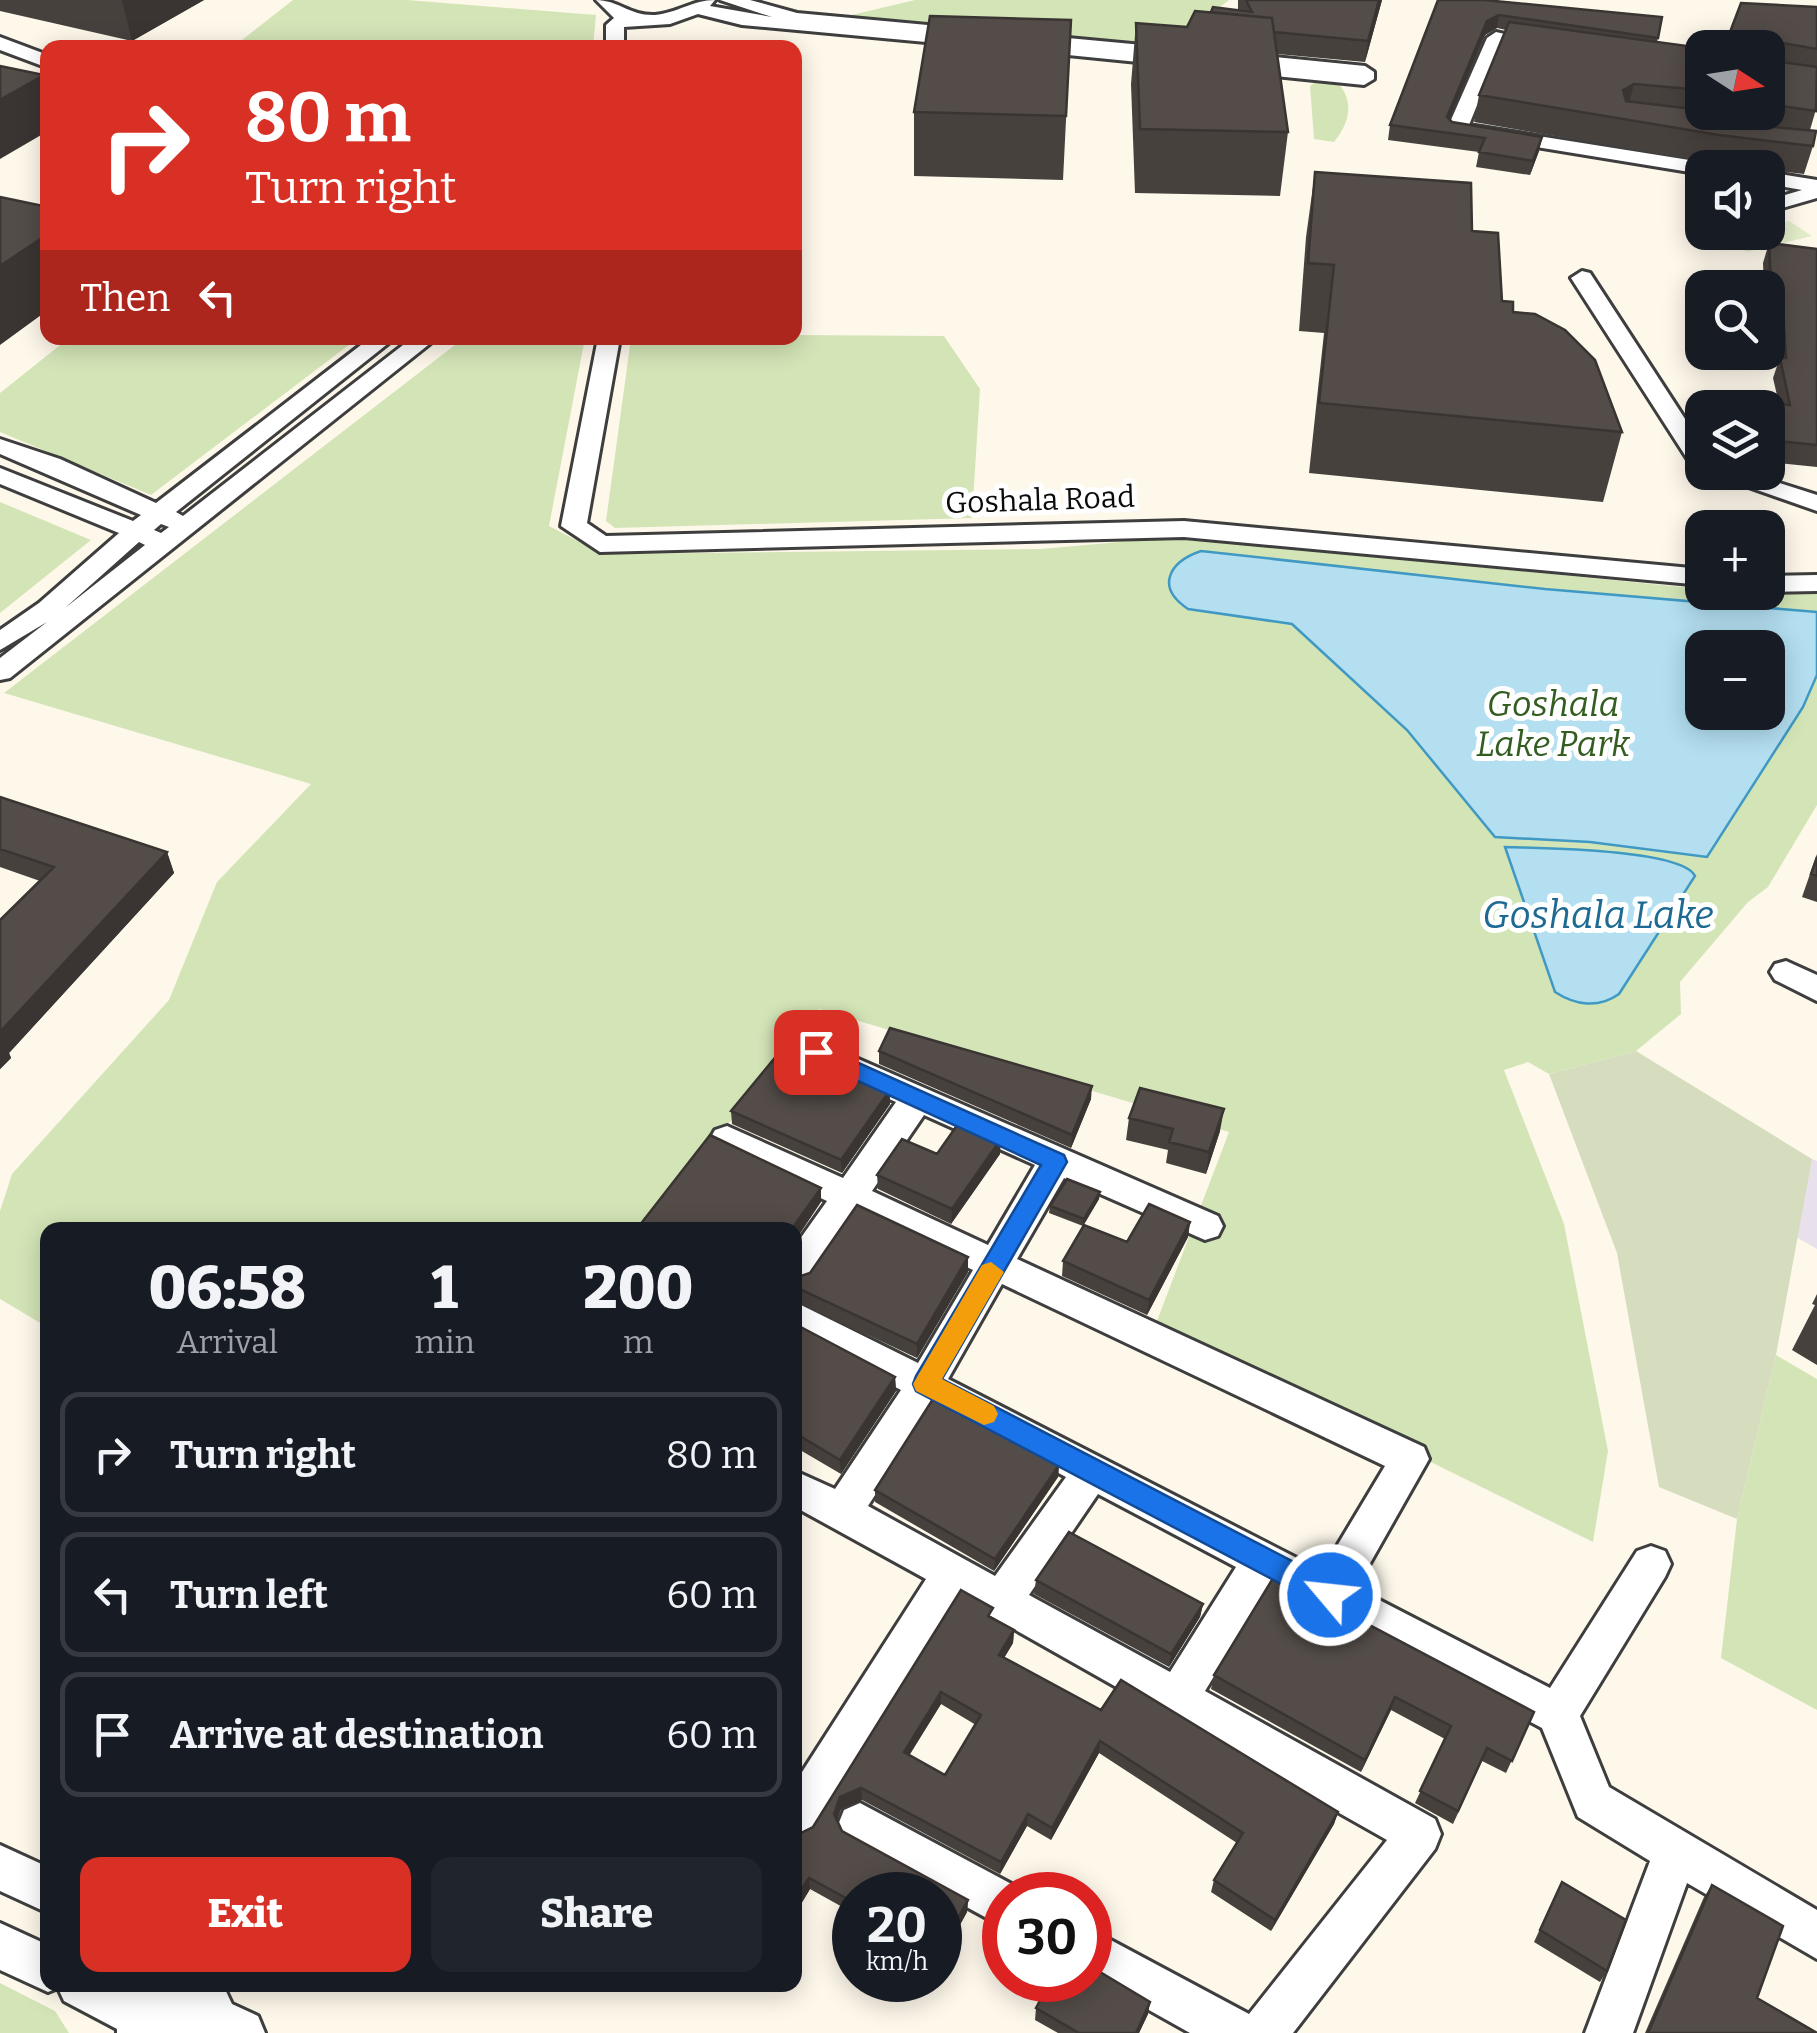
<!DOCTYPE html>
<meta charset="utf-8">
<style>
body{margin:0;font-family:Bitter,serif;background:#20242c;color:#f1f3f6;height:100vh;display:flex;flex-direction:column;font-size:38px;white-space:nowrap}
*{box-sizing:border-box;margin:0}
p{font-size:32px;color:#9ea1a6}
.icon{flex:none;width:55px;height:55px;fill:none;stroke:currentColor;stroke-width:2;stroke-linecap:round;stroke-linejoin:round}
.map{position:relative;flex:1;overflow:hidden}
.sheet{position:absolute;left:40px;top:1222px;width:762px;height:770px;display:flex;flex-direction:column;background:#171b24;border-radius:20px;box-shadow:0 5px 25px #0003}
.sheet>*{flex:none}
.banner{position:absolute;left:40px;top:40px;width:762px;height:305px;border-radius:20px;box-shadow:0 5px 25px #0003;background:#d93025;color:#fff;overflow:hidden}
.needle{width:65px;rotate:102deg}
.controls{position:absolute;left:1685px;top:30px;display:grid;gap:20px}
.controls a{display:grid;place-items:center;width:100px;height:100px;border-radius:20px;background:#171b24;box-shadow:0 5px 25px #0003;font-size:50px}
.speed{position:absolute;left:832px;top:1872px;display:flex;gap:20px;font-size:50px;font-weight:700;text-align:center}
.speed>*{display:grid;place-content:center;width:130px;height:130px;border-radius:50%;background:#171b24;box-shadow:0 5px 25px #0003;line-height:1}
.speed small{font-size:25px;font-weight:400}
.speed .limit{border:15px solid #d22;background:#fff;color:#111}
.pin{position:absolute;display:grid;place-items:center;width:85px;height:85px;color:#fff;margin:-42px;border-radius:20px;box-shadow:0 5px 15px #0006}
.me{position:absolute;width:110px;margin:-55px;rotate:298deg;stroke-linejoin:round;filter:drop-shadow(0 0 8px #0008)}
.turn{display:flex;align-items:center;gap:35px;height:210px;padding:0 40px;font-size:45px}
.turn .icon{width:130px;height:130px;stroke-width:2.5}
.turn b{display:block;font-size:70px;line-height:85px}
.then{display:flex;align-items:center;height:95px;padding:0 40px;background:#0003;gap:20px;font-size:38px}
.eta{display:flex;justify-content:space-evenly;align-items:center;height:170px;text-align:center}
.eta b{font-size:60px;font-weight:800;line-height:70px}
.cta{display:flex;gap:20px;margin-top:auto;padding:20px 40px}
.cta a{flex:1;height:115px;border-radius:20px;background:#d93025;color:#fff;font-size:40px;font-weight:800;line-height:115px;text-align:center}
.cta a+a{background:#20242c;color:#f1f3f6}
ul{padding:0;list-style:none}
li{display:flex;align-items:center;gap:30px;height:125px;margin:0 20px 15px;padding:0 20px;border:5px solid #363941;border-radius:20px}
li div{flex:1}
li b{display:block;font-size:38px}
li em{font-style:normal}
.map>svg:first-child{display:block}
.industrial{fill:#e8e0ea}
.green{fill:#d3e5b7;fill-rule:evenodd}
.cemetery{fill:#d6ddbe}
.pitch{fill:#e3edc9}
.water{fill:#b3dff1;stroke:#4099c3;stroke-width:2.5;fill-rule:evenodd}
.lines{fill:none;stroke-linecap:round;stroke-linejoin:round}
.minor-casing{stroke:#3e3e3e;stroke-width:6}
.minor{fill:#fff;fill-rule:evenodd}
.wall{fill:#47413e;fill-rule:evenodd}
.shaded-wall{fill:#3a3532}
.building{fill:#534c48;stroke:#3a3532;stroke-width:2.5;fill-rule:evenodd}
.route{fill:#1a73e8;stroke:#114b97;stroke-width:2.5}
.slow{fill:#f59e0b}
.labels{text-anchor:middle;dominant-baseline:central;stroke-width:10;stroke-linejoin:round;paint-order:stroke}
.far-street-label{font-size:30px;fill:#0b0b0b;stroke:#fff}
.park-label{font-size:35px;font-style:italic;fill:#335d21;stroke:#fff}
.water-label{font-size:38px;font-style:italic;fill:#1e6a93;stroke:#fff}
</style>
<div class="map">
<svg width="1817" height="2033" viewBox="0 0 1817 2033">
<rect width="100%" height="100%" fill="#fef8eb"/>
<path class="industrial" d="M1812 1159 1817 1161V1249L1796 1237Z"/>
<path class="green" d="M293 0H407L596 15 593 47H233Z
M915 0H1229L1171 46 843 17Z
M1317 81 1338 83C1355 102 1349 124 1334 142L1314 139 1310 86Z
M795 335 944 336 980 389 972 518 615 528 606 521 631 338Z
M69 338H358L151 495 0 432V393Z
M464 338H585L549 526 603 554 1041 549 1153 539 1221 541 1702 589V592L1817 593V805L1768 887 1748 902 1680 982 1681 1014 1636 1051 1549 1074 1528 1062 1504 1070 1564 1224 1608 1451 1593 1542 1155 1326 1229 1132 819 1009 645 1230H48L47 1327 0 1299V1211L12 1174 169 1000 217 882 311 784 4 693ZM1702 648H1768V712H1702Z
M0 502 91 540 0 613Z
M1776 1355 1817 1379V1710L1721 1658 1737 1519Z
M0 1983 55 2011 69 2033H0Z"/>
<path class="cemetery" d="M1636 1051 1812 1159 1776 1355 1737 1519 1659 1487 1617 1253 1549 1074Z"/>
<path class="pitch" d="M1789 221 1812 236 1747 252 1724 237 1768 232V226Z"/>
<path class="water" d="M1201 551 1545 589 1817 612V675L1803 707 1707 857 1590 842 1495 837 1407 730 1292 624 1188 609C1155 587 1169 562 1201 551ZM1702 648H1768V712H1702Z
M1505 847C1538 848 1682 849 1695 876L1619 994C1598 1009 1575 1005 1555 992Z"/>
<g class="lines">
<defs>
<path id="minor" d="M596 0C618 0 630 16 655 15 677 13 693 0 715 0L710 6 772 17 720 0H750L797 13 971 29 980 35 969 46 742 25 698 14 670 24 624 27V48H606V25L614 18Z
M1496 32 1553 45 1544 51 1502 44 1469 125 1702 162 1712 168H1702V174L1450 133 1447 129 1487 38Z
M1025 34 1175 48 1187 60 1178 66 1028 51 1016 40Z
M0 37 48 55V68L0 50Z
M1234 53 1365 66 1374 72V79L1364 85 1237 72 1230 70 1225 59Z
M1768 172 1817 180V198L1768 212V200L1802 190 1768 184Z
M1582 271 1590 273 1702 445V470L1690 463 1571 278Z
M370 338H395L176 512 183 516 412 338H437L10 678 0 680V658L47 622 0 650V630L39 603 119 533 0 484V468L133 521 141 515 0 454V439L60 459 156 503ZM161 524 169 527 161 533 154 530ZM139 542 145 545 65 608Z
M598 338H620L587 523 606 536 1184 521 1702 569V585L1184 537 600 552 561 526Z
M1706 472H1745L1817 495V511Z
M1817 575V591L1768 592V576Z
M1786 961 1817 975V1001L1775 980 1770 972 1775 964Z
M817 1041 1218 1216 1223 1226 1218 1236 1205 1240 1064 1178 1017 1259 1424 1447 1429 1459 1356 1588 1550 1688 1637 1551 1651 1546 1665 1551 1671 1564 1665 1577 1580 1716 1609 1787 1817 1910V1959L1687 1883 1633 2033H1585L1650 1861 1578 1817 1542 1728 1270 1584 1205 1691 1435 1819 1441 1834 1435 1849 1293 2033H1190L1090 1977V1929L1249 2014 1387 1840 959 1598 811 1837 795 1843V1783L926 1579 795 1507V1471L835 1489 901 1390 795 1334V1302L918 1363 973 1270 856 1215 808 1285 795 1290V1246L827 1201 715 1148 710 1139 715 1130 727 1126 843 1178 896 1102 805 1062 800 1053 805 1044ZM924 1115 1035 1165 988 1245 872 1191ZM1002 1284 1385 1466 1322 1571 948 1379ZM932 1406 1066 1477 995 1576 868 1506ZM1098 1494 1236 1567 1170 1672 1029 1595Z
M860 1803 1021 1889 1023 1895H1005V1928L844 1840 838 1825 844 1810Z
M0 1845 48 1867V1913L0 1891Z
M0 1923 48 1945V1985H129L140 1990 143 1985H223L232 2004 258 2016 265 2033H117V2029L64 2001 58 1988 48 1992 0 1970Z"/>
</defs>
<use href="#minor" class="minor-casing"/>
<use href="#minor" class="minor"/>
</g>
<path class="wall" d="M0 0H204L132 41 0 11Z
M1238 0H1382L1365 62 1277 54 1288 132 1280 196 1135 193 1131 84 1136 23 1187 27 1211 12 1238 10Z
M1438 0 1662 17 1657 42 1702 48V112H1768V48L1817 7V106L1810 130 1813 146 1804 174 1768 170V168H1749L1711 163 1474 122 1479 95 1506 30 1497 28 1485 35 1449 119 1452 122 1542 137 1539 151 1530 175 1476 167 1479 152 1388 140 1390 125Z
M1071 20 1063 180 914 176V112Z
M1315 172 1472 231 1502 301 1622 432 1603 502 1309 473 1324 333 1299 331 1306 237Z
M1769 243 1817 249V467L1768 462V408H1757L1759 402 1779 404 1773 378 1778 363 1777 332 1768 331V288H1764L1763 263Z
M0 797 167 852 174 873 9 1053 11 1058 0 1069V920L40 881 0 867Z
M1817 854V902L1802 897Z
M879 1051 1091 1099 1071 1148 879 1064Z
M890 1090V1104L842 1173 732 1124 731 1111Z
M1129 1118 1220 1131 1206 1174 1166 1163 1168 1150 1126 1140Z
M937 1154H1000L951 1224 878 1189 877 1175Z
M1100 1192 1099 1199 1083 1226 1049 1213 1050 1206Z
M1190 1222 1188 1237 1147 1315 1062 1276 1063 1261Z
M968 1257V1272L917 1358 795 1301V1278Z
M1817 1294V1365L1792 1350 1815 1305 1812 1304Z
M795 1324 895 1377 896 1391 841 1474 795 1447Z
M1059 1465 1058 1477 994 1571 875 1502V1490Z
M1036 1580 1203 1604 1200 1617 1169 1667 1034 1594Z
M992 1619 1014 1630 1013 1643 1004 1658 1101 1710 1338 1812 1334 1824 1271 1931 1211 1892 1214 1880 1237 1843 1099 1753 1051 1840 1027 1826 1000 1874 862 1800 841 1809 837 1820 842 1831 968 1900 967 1912 940 1961V1895H855V1914L810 1889 801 1904 795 1900V1836L813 1827ZM941 1704 976 1725 945 1775 909 1755Z
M1214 1675 1534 1712 1506 1773 1482 1761 1453 1824 1415 1803 1445 1739 1391 1710 1361 1772 1211 1689Z
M1712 1885 1757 1998 1817 2033H1645L1704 1897Z
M1556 1894 1607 1971 1600 1982 1534 1942Z
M1150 2002 1148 2014 1139 2033H1058L1035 2020 1036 2008Z"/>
<path class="shaded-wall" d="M122 0H204L132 41Z
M1379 0H1382L1365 62 1368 41Z
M1499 15 1497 28 1485 35 1444 131 1447 117 1487 21Z
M44 75 48 89V131L0 159V100Z
M1634 84 1627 111 1623 90Z
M1542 137 1539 151 1530 175 1533 161Z
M48 234V310L0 345V266Z
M167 852 174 873 9 1053 11 1058 0 1069V1032Z
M1092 1086 1091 1099 1071 1148 1072 1135Z
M890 1090V1104L842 1173 841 1160Z
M1224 1109 1220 1131 1206 1174 1209 1152Z
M1001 1139 1000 1154 951 1224 952 1209Z
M821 1188V1202L795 1241V1230H791Z
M1100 1192 1099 1199 1083 1226 1084 1219Z
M1190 1222 1188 1237 1147 1315 1149 1300Z
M968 1257V1272L917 1358V1344Z
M895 1377 896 1391 841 1474 840 1460Z
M1059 1465 1058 1477 994 1571 995 1559Z
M1203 1604 1200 1617 1169 1667 1171 1654Z
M1014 1630 1013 1643 998 1668 999 1655Z
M941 1692V1704L904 1764V1752Z
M1395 1697 1391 1710 1361 1772 1365 1760Z
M1100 1741 1099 1753 1051 1840 1052 1828Z
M861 1788 862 1800 841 1809 835 1826 834 1814 840 1797Z
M1338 1812 1334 1824 1271 1931 1275 1920Z
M1028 1814 1027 1826 1000 1874 1001 1862Z
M809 1878 810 1889 801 1904 800 1892Z
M968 1900 967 1912 940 1961V1950Z
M1150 2002 1148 2014 1139 2033H1136Z"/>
<path class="building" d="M1246 0H1379L1368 41 1274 32 1272 18 1211 12 1213 7 1252 12Z
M1438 0H1484L1662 17 1658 38 1499 15 1487 21 1447 117 1452 122 1542 137 1533 161 1479 152 1485 138 1390 125Z
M1741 3 1817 7V49L1776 42 1772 45 1775 61 1817 67 1816 111 1768 104V48H1724Z
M1195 11 1272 18 1288 132 1140 129 1136 23 1187 27Z
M930 16 1071 20 1066 116 914 112Z
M1509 22 1702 48V90L1634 84 1623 90 1626 101 1702 110V112L1737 113 1742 124 1816 131 1813 146 1719 135 1479 95Z
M0 66 44 75 0 100Z
M1315 172 1471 183 1472 231 1498 233 1502 301 1513 302V312L1535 314 1565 330 1595 360 1622 432 1319 403 1334 265 1308 263Z
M0 197 48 207V234L0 266Z
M1769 243 1817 249V445L1768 440V408H1760L1759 402 1790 405 1780 358H1786L1783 312 1772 311Z
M0 797 167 852 0 1032V920L54 867 0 849Z
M1817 857V876L1811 874Z
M890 1028 1092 1086 1072 1135 879 1051Z
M787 1043 890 1090 841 1160 731 1111Z
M1140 1088 1224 1109 1209 1152 1169 1142 1173 1129 1129 1118Z
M960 1121 1001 1139 952 1209 877 1175 902 1139 937 1154Z
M710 1135 821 1188 791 1230H636Z
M1067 1179 1100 1192 1084 1219 1050 1206Z
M1149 1204 1190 1222 1149 1300 1063 1261 1084 1225 1127 1242Z
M857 1205 968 1257 917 1344 795 1287V1278L810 1273Z
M795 1324 895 1377 840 1460 795 1433Z
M933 1399 1059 1465 995 1559 875 1490Z
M1069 1532 1203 1604 1171 1654 1036 1580Z
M1275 1575 1534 1712 1512 1761 1487 1748 1458 1811 1420 1791 1451 1726 1395 1697 1365 1760 1214 1675Z
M961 1590 993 1608 988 1616 1014 1630 999 1655 1101 1710 1121 1680 1338 1812 1275 1920 1214 1880 1243 1833 1100 1741 1052 1828 1028 1814 1001 1862 861 1788 840 1797 834 1814 842 1831 968 1900 940 1950V1895H855V1903L809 1878 800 1892 795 1889V1836L813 1827ZM941 1692 981 1715 945 1775 904 1752Z
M1562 1882 1626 1920 1607 1971 1540 1930Z
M1712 1885 1783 1926 1757 1998 1817 2033H1648Z
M1090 1966 1150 2002 1136 2033H1079L1036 2008 1051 1980H1090Z"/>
<path class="route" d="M816 1044 1064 1155 1067 1162 942 1379 1340 1586 1344 1595 1340 1604 1330 1608 1319 1604 916 1391 913 1384 916 1376 1041 1165 808 1058 805 1052Z"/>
<path class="slow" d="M991 1262 1004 1272 942 1379 994 1406 998 1414 994 1422 984 1425 916 1391 913 1384 982 1265Z"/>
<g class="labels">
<g class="far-street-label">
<text transform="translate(1040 500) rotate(-2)">Goshala Road</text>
</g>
<g class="park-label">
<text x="1553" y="704">Goshala<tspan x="1553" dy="40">Lake Park</tspan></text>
</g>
<g class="water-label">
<text x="1598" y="915">Goshala Lake</text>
</g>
</g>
</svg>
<div class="controls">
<a><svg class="needle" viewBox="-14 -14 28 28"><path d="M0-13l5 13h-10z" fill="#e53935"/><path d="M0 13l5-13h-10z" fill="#9ea1a6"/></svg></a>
<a><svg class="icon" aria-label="sound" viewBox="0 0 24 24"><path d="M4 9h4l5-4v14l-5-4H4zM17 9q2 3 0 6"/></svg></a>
<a><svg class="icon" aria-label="search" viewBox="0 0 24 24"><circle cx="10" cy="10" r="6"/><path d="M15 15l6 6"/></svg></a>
<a><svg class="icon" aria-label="layers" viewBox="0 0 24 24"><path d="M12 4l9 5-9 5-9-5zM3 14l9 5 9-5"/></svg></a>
<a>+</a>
<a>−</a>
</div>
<div class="speed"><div>20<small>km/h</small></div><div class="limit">30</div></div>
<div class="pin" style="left:816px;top:1052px;background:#d93025"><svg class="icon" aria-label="arrive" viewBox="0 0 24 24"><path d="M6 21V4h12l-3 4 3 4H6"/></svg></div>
<svg class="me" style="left:1330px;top:1595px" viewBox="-20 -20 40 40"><circle r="17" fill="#1a73e8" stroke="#fff" stroke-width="3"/><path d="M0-11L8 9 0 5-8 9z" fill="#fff"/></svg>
<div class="banner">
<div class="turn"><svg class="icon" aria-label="right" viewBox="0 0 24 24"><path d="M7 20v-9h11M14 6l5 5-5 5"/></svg><div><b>80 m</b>Turn right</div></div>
<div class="then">Then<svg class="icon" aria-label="left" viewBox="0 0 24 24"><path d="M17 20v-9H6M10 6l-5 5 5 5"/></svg></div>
</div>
<section class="sheet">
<div class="eta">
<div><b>06:58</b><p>Arrival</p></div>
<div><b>1</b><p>min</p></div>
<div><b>200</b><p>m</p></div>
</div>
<ul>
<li><svg class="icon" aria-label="right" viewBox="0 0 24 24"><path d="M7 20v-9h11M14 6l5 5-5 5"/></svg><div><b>Turn right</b></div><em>80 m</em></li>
<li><svg class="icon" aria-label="left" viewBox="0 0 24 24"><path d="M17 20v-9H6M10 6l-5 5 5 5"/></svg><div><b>Turn left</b></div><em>60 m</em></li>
<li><svg class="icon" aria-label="arrive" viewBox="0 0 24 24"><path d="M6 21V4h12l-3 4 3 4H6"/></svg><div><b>Arrive at destination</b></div><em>60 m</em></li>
</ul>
<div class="cta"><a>Exit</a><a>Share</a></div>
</section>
</div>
